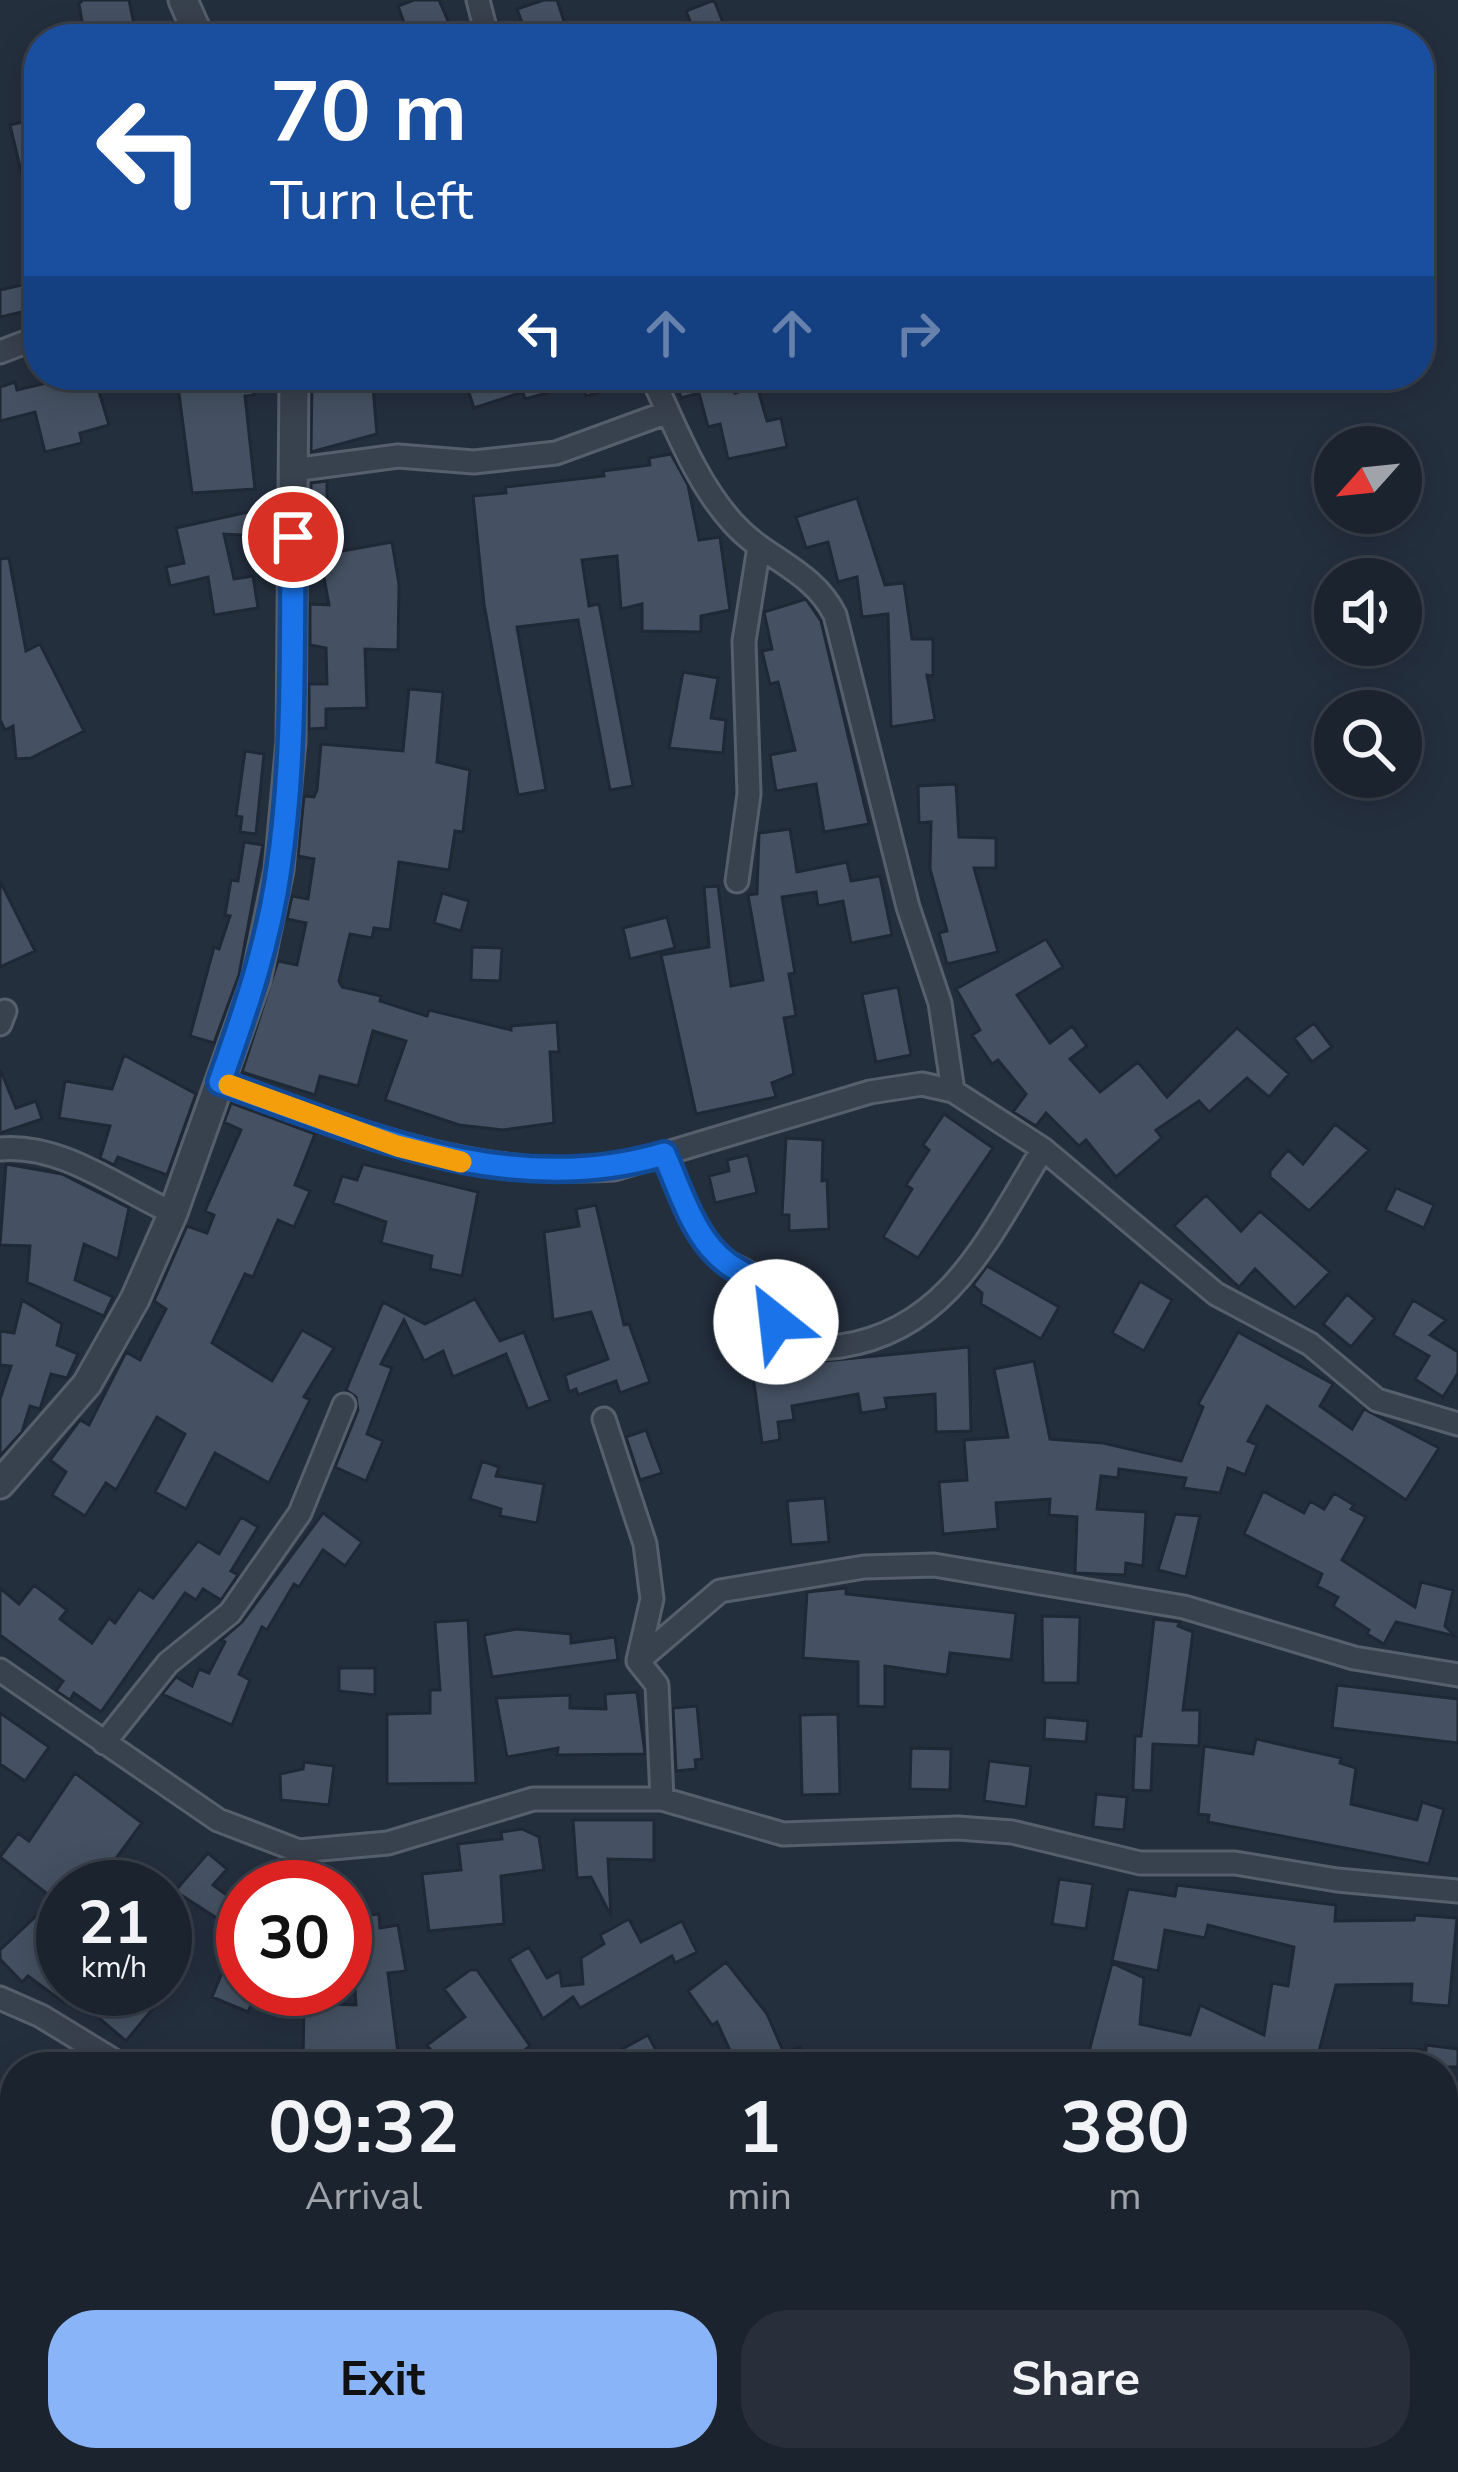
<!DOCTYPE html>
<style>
body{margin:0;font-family:"Nunito Sans",sans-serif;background:#282f3a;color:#f1f3f6;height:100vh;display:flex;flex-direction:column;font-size:45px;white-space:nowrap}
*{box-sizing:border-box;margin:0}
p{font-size:39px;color:#a0a4aa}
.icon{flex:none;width:66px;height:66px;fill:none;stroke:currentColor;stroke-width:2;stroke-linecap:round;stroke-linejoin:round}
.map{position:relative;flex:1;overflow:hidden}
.panel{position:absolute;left:0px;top:2052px;width:1458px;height:420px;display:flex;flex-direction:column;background:#1b232e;border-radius:48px 48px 0 0;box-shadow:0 6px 30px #0003,0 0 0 3px #39404a}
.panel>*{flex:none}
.guide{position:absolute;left:24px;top:24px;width:1410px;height:366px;border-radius:48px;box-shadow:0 6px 30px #0003,0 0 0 3px #39404a;background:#1a4fa0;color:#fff;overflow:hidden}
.needle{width:78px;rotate:243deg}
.buttons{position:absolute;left:1314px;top:426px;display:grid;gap:24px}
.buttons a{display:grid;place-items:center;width:108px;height:108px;border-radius:50%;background:#1b232e;box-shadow:0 6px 30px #0003,0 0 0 3px #39404a;font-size:60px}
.speed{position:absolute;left:36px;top:1860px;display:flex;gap:24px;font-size:60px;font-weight:700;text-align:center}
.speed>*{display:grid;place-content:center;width:156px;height:156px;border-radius:50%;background:#1b232e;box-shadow:0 6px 30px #0003,0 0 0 3px #39404a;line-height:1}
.speed small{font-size:30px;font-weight:400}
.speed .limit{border:18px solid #d22;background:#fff;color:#111}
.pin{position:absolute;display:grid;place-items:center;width:102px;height:102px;color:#fff;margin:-51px;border:6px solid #fff;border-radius:50%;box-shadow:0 3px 12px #0007}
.me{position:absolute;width:132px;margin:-66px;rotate:331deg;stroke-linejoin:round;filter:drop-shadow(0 0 9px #0008)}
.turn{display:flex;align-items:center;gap:42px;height:252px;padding:0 48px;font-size:54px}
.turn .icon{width:156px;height:156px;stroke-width:2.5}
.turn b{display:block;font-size:84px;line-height:102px}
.lanes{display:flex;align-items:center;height:114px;padding:0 48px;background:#0003;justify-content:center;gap:60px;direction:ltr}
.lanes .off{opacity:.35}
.eta{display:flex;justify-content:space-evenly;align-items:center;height:204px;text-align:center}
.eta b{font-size:72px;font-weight:700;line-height:84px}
.action{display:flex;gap:24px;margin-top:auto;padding:24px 48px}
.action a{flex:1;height:138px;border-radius:48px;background:#8ab4f8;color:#111;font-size:48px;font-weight:700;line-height:138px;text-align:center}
.action a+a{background:#282f3a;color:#f1f3f6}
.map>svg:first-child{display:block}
.building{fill:#455162;stroke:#1f2835;stroke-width:3}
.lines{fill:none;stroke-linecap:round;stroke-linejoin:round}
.minor-casing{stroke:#565f6c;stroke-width:27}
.tertiary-casing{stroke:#565f6c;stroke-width:33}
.minor{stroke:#38414e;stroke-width:21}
.tertiary{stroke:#38414e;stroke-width:27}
.route-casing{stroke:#114b97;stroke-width:30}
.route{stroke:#1a73e8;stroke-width:21}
.slow{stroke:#f59e0b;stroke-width:21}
</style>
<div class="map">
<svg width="1458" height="2472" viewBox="0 0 1458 2472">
<rect width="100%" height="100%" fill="#242f3e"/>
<path class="building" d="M83 0H129L137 39H85L79 4Z
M414 0H439L448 21 409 36 398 6Z
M544 0H557L570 39H528L517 9Z
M714 0 724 25 696 36 686 11Z
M39 118V220L33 221 10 125Z
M39 281V308L0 317V290Z
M80 375H94L109 425 80 433 82 443 45 452 35 412 0 421V387L15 382 17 390Z
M205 375H251L254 395 245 396 255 489 192 493 177 379Z
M312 375H372L377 434 311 452Z
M463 375H636L638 382 586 396 583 383 525 399 523 392 474 408Z
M675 375H743L732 383 735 393 757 386 767 421 781 418 787 447 728 459 720 424 708 427 699 393 681 398Z
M671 454 688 485 699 540 720 537 730 610 701 616V632L642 631V604L621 609 617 556 582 560 589 606 599 604 633 786 610 790 578 620 517 627 546 790 518 795 484 604 473 496 506 493 505 487 604 476 603 471 650 465 649 458Z
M327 481V537L311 538V483Z
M857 498 885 585 904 583 912 639H933V676L927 675 935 720 891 727 888 614 862 617 857 577 838 582 828 542 806 548 796 517Z
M262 509 260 536 224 534 234 579 253 576 258 608 214 615 208 577 170 586 166 567 184 563 176 528Z
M392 542 399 584 398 650 365 649 367 708 326 709V728L309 729V684H327L326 648 310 645V604L329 605 320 555Z
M9 558 26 651 40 644 84 731 31 758 16 759 13 726 5 730 0 720V559Z
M806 599 821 621 869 824 824 832 816 784 776 791 770 755 795 750 778 682 770 684 762 651 772 649 764 612Z
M683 672 718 678 711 718 726 720 723 753 669 748Z
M409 689 443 692 437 762 470 770 463 832 455 831 449 870 399 862 390 930 374 928 372 938 350 934 339 981 342 987 381 996 380 1001 427 1016 429 1010 511 1030V1026L557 1022 559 1052H550L554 1123 503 1130 459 1125 385 1100 406 1041 373 1031 358 1086 320 1076 315 1095 242 1072 278 961 297 965 306 923 287 919 292 896 308 899 314 859 298 856 304 796 314 797 317 790 321 744 403 751Z
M245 751 264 754 256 834 240 832 242 817 236 816Z
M956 784 959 837 996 838V868H974L998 952 947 964 939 933 947 931 930 869 931 822 919 823 918 786Z
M790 829 797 872 847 862 851 881 880 876 892 935 851 943 843 901 818 906 816 892 782 897 795 973 789 974 796 1016 784 1018 794 1074 772 1083 776 1097 696 1114 661 955 709 947 704 887 718 886 731 986 763 980 748 895 757 894 759 833Z
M244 842 263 845 239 975 214 1043 190 1036 214 947 219 949 230 916 225 915 231 880 238 881Z
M0 881 35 951 0 967Z
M442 893 469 901 461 931 434 923Z
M667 917 675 948 630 959 623 928Z
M1046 939 1063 967 1017 995 1050 1043 1072 1026 1087 1046 1070 1059 1100 1092 1138 1062 1167 1097 1237 1028 1289 1074 1269 1097 1247 1078 1209 1112 1199 1101 1156 1130 1162 1138 1116 1177 1086 1140 1079 1146 1046 1113 1036 1126 1013 1112 1026 1094 998 1060 992 1064 972 1035 980 1030 956 989Z
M472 947 502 948 500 981 471 980Z
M898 987 911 1055 876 1062 862 994Z
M1314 1023 1332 1047 1312 1062 1294 1038Z
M124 1055 196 1094 167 1175 118 1157 114 1165 100 1158 110 1126 59 1118 65 1081 112 1089Z
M0 1069 16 1108 36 1101 42 1119 0 1133Z
M231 1103 315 1134 295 1185 310 1191 294 1227 278 1220 253 1277 245 1274 212 1343 272 1381 302 1330 334 1348 304 1397 310 1400 269 1483 215 1453 186 1509 155 1492 185 1434 157 1417 116 1490 106 1483 85 1516 52 1495 66 1472 50 1460 80 1420 89 1425 126 1352 140 1360 166 1309 154 1301 187 1226 207 1233 214 1215 205 1211 241 1130 224 1122Z
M944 1114 993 1148 918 1258 883 1237 912 1189 906 1185 929 1150 923 1145Z
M1335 1124 1369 1150 1309 1211 1270 1177V1171L1288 1150 1303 1164Z
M786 1138 823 1140 822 1181 827 1180 829 1229 789 1231V1215H782Z
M748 1155 757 1193 715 1203 709 1176 729 1171 727 1160Z
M6 1164 62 1174 129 1208 118 1259 84 1244 75 1280 113 1297 104 1316 27 1282 30 1246 0 1245Z
M363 1164 478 1192 462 1276 430 1269 432 1256 381 1243 386 1222 333 1203 342 1176 357 1180Z
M1396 1188 1434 1205 1424 1228 1385 1210Z
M1206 1195 1241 1231 1260 1211 1330 1272 1295 1308 1255 1269 1239 1287 1174 1226Z
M596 1205 624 1325 629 1324 650 1382 620 1393 616 1381 578 1395 576 1389 569 1392 565 1375 608 1359 591 1312 553 1320 544 1232 579 1226 576 1209Z
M987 1266 1059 1307 1041 1339 981 1304 982 1293 973 1285Z
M1140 1281 1172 1300 1144 1351 1112 1333Z
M746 1289 765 1334 734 1342 721 1296Z
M1347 1294 1375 1318 1351 1347 1323 1324Z
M475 1299 500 1341 524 1332 550 1400 528 1409 506 1354 453 1377 443 1351 424 1361 404 1320 381 1364 392 1368 367 1434 383 1441 366 1481 335 1467 358 1410 356 1397 346 1390 383 1302 425 1324Z
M22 1300 62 1324 57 1345 78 1354 67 1378 51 1374 40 1409 30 1406 22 1432 0 1456V1399L11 1366 0 1365V1331L14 1333Z
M1413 1300 1446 1320 1430 1335 1458 1352V1373L1443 1397 1415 1379 1429 1356 1393 1335Z
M1238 1332 1333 1384 1320 1406 1352 1429 1364 1409 1439 1448 1406 1500 1267 1406 1248 1441 1257 1445 1245 1475 1228 1468 1220 1493 1183 1488 1186 1478 1119 1469 1118 1478 1101 1476 1097 1509 1146 1512 1143 1566 1126 1563 1125 1575 1075 1573 1077 1517 1049 1515 1050 1499 996 1503 998 1529 943 1534 939 1482 967 1480 964 1440 1008 1437 994 1369 1034 1361 1050 1439 1103 1443 1181 1461 1203 1407 1198 1404Z
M969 1347 971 1431 936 1432 935 1394 885 1398 887 1409 861 1413 858 1394 792 1406 794 1420 778 1422 780 1440 762 1443 752 1368Z
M646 1430 662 1473 640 1480 626 1437Z
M482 1461 499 1467 496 1476 544 1484 537 1523 500 1516 501 1509 470 1499Z
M1263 1491 1304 1513 1310 1501 1324 1509 1334 1493 1354 1505 1351 1509 1366 1517 1342 1560 1415 1607 1421 1582 1453 1590 1445 1626 1455 1636 1396 1622 1384 1644 1367 1634 1369 1630 1333 1606 1338 1597 1317 1586 1322 1574 1244 1534Z
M825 1498 829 1542 791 1545 787 1501Z
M323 1513 362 1542 345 1566 323 1550 299 1587 294 1584 267 1630 262 1627 239 1674 250 1680 232 1725 162 1694 176 1677 192 1686 199 1669 209 1673 225 1642 221 1640 242 1622Z
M1175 1514 1200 1516 1186 1577 1158 1570Z
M241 1517 258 1527 231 1571 238 1575 221 1600 203 1589 196 1600 185 1593 101 1712 74 1693 70 1700 56 1691 63 1681 0 1635V1588L19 1604 34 1585 67 1610 60 1619 92 1643 109 1618 115 1623 139 1589 153 1598 198 1541 219 1554Z
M846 1588V1594L1016 1613 1011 1660 950 1653 947 1675 885 1666V1707L858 1706V1662L803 1658 807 1592Z
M1042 1616 1080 1617 1078 1683H1043Z
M1154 1619 1180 1622 1178 1626 1193 1632 1183 1710H1200L1199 1746 1153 1744 1151 1791 1133 1790 1135 1736H1141Z
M468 1620 476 1783 387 1784V1714L430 1713V1690H440L435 1622Z
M517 1629 571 1634V1643L615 1637 618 1660 492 1677 484 1635Z
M339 1668H375V1695L339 1691Z
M1337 1685 1458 1699V1743L1332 1728Z
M637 1692 645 1754 557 1755 558 1748 507 1757 496 1698 570 1695V1708L606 1709 605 1694Z
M697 1706 702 1759 695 1760 696 1769 676 1771 673 1708Z
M0 1713 49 1747 25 1781 0 1764Z
M838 1714 840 1794 802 1795 800 1715Z
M1045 1717 1088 1721 1086 1742 1044 1739Z
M1256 1739 1341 1758 1340 1763 1356 1768 1351 1804 1417 1820 1422 1802 1444 1809 1429 1864 1208 1822 1209 1815 1198 1814 1204 1746 1253 1754Z
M911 1748 951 1749 950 1790 910 1789Z
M989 1761 1031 1766 1026 1807 984 1801Z
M304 1762 334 1766 329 1805 281 1800 280 1774 303 1769Z
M75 1773 142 1823 95 1887H63V2002L28 1976 22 1982 0 1959V1950L54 1899 0 1857 18 1833 29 1841Z
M1096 1794 1127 1797 1124 1830 1093 1827Z
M573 1820H654V1860L608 1859 611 1916 591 1877 577 1878Z
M522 1829 539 1837 544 1870 501 1876 504 1924 429 1931 422 1874 461 1870 458 1844 502 1839 501 1832Z
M208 1853 227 1869 213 1885 243 1907 235 1930 175 1891Z
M1059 1879 1093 1884 1086 1929 1052 1924Z
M1177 1885 1336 1905 1335 1921 1414 1920 1415 1915 1457 1918 1449 2006 1411 2003 1412 1984 1336 1985 1315 2067H1208L1191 2059 1189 2067H1085L1112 1963 1144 1978 1140 2024 1190 2035 1200 2005 1264 2035 1272 1983 1288 1986 1294 1947 1208 1925 1205 1938 1165 1930 1158 1971 1112 1961 1128 1889 1175 1896Z
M379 1914 380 1928 398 1925 406 1971 388 1973 398 2053 339 2063 303 2062 304 2003 356 2005 351 1917Z
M629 1919 641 1942 682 1921 697 1952 675 1963 672 1956 580 2008 573 1997 543 2019 509 1959 529 1947 547 1978 560 1971 562 1986 583 1984 581 1958 604 1944 600 1935Z
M227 1961 243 1967V1989H258L248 2012 212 1997Z
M726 1962 767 2014 784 2053 800 2047 808 2067H752L760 2063 757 2057 737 2066 717 2022 712 2025 688 1991Z
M470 1970H477L530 2046 504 2067H443L427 2045 465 2017 444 1989Z
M65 1989H169L126 2041Z
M648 2035 665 2067H589Z
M1426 2045 1458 2049V2067H1380V2049L1426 2050Z"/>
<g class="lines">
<defs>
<path id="minor" d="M478 0 488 39
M0 352 39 337
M651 375C675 425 695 481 733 523 766 560 812 569 835 615L908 907 940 1003 953 1091
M293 470 398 456 474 462 556 453 668 412
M737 881 749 794 744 641 759 547
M0 1024 5 1011
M221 1082C351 1130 472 1178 614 1169L870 1092 922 1084 953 1091 1043 1149 1216 1294 1310 1344 1377 1400 1458 1424
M0 1149C61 1143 118 1188 173 1213
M664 1154C680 1189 692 1233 722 1258 734 1268 749 1270 760 1282 775 1298 770 1325 787 1339 801 1350 825 1348 841 1346 950 1330 990 1234 1043 1149
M604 1419 645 1544 652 1599 638 1660
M638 1661 720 1591 864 1567 934 1565 1184 1607 1354 1658 1458 1675
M638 1661 657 1685 662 1799
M0 1670 218 1820 299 1851 388 1843 533 1799H662L783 1834 958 1828 1012 1832 1140 1863H1235L1337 1880 1458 1891
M104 1743 168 1663 230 1613 300 1513 344 1405
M0 1998 41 2016 113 2060
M1443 2130 1458 2131
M0 2277 15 2245
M0 2378 15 2389
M1443 2422 1458 2417
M68 2457 77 2472
M410 2457 414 2472
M695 2457 704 2472
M453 2472 483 2457
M1289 2472 1336 2457"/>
<path id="tertiary" d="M183 0 200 39
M0 1484 87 1384 135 1299 173 1213 256 980 279 870 291 741 294 375"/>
</defs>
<use href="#minor" class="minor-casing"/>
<use href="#tertiary" class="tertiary-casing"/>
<use href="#minor" class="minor"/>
<use href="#tertiary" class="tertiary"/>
</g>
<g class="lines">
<defs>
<path id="route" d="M293 537C292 647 295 759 279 868 269 942 245 1012 220 1082 364 1134 510 1200 664 1154 678 1185 689 1222 711 1248 743 1285 759 1262 776 1322"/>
</defs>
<use href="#route" class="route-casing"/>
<use href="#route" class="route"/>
<path class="slow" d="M229 1085 397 1146 461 1162"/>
</g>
</svg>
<div class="buttons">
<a><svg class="needle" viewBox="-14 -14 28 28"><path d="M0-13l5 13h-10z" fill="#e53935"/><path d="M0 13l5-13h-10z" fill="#a0a4aa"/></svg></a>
<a><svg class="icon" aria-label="sound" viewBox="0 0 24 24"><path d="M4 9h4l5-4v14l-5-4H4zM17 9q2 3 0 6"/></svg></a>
<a><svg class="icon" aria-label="search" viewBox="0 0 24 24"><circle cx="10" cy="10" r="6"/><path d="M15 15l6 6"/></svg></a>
</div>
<div class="speed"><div>21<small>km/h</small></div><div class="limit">30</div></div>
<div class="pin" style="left:293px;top:537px;background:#d93025"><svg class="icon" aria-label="arrive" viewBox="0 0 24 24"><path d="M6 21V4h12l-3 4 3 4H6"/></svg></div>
<svg class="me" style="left:776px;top:1322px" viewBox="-20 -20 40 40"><circle r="19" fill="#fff"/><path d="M0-13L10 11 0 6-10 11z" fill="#1a73e8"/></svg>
<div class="guide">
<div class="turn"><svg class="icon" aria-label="left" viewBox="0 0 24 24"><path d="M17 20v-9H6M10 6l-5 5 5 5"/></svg><div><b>70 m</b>Turn left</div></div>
<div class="lanes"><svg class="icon" aria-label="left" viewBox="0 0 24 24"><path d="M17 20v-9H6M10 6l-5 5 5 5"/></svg><svg class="icon off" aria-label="ahead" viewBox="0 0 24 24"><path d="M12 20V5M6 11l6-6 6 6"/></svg><svg class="icon off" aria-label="ahead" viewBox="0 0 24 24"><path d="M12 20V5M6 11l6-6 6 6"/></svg><svg class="icon off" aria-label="right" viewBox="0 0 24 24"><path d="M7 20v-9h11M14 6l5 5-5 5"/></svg></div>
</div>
<section class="panel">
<div class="eta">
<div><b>09:32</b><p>Arrival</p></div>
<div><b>1</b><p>min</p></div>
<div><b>380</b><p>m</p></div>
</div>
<div class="action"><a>Exit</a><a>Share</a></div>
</section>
</div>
